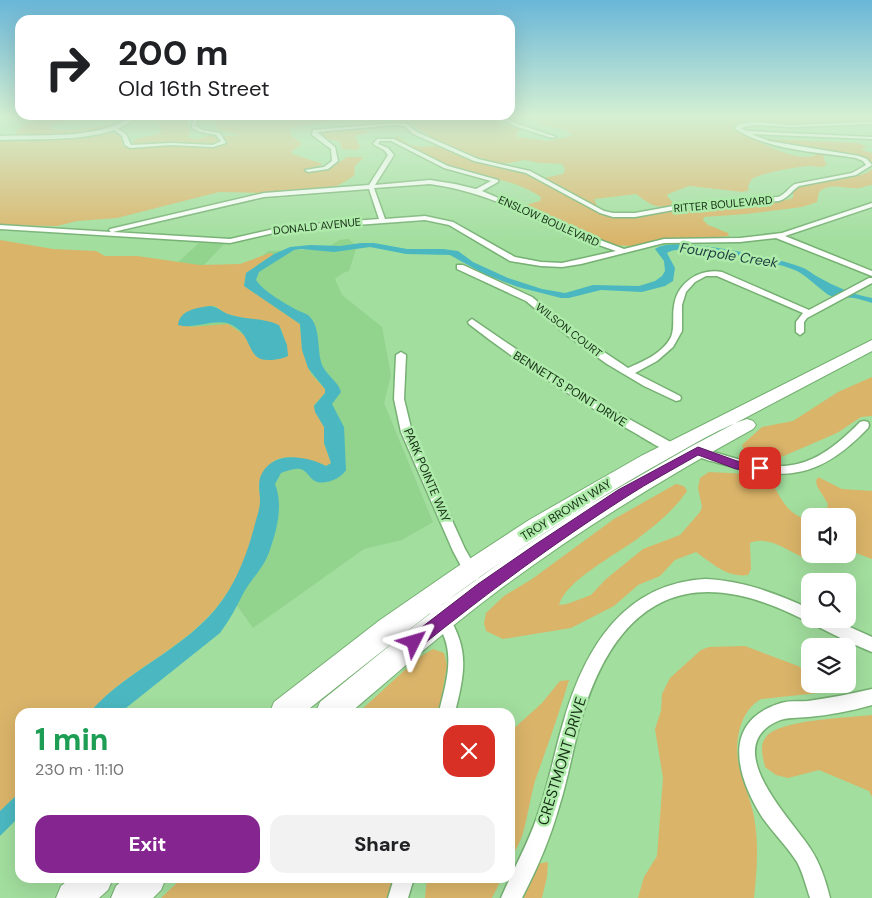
<!DOCTYPE html>
<meta charset="utf-8">
<style>
body{margin:0;font-family:"DM Sans",sans-serif;background:#f2f2f2;color:#202124;height:100vh;display:flex;flex-direction:column;font-size:19px;white-space:nowrap}
*{box-sizing:border-box;margin:0}
p{font-size:16px;color:#757577}
.icon{flex:none;width:28px;height:28px;fill:none;stroke:currentColor;stroke-width:2;stroke-linecap:round;stroke-linejoin:round}
.map{position:relative;flex:1;overflow:hidden}
.drawer{position:absolute;left:15px;top:708px;width:500px;height:175px;display:flex;flex-direction:column;background:#fff;border-radius:15px;box-shadow:0 5px 20px #0002}
.drawer>*{flex:none}
.hud{position:absolute;left:15px;top:15px;width:500px;height:105px;border-radius:15px;box-shadow:0 5px 20px #0002;background:#fff;color:#202124;overflow:hidden}
.tools{position:absolute;left:801px;top:508px;display:grid;gap:10px}
.tools a{display:grid;place-items:center;width:55px;height:55px;border-radius:10px;background:#fff;box-shadow:0 5px 20px #0002;font-size:25px}
.pin{position:absolute;display:grid;place-items:center;width:42px;height:42px;color:#fff;margin:-21px;border-radius:10px;box-shadow:0 2px 8px #0006}
.me{position:absolute;width:55px;margin:-28px;rotate:50deg;stroke-linejoin:round;filter:drop-shadow(0 0 4px #0008)}
.turn{display:flex;align-items:center;gap:18px;height:105px;padding:0 20px;font-size:22px}
.turn .icon{width:65px;height:65px;stroke-width:2.5}
.turn b{display:block;font-size:35px;line-height:42px}
.round{display:grid;place-items:center;flex:none;width:52px;height:52px;border-radius:15px;background:#f2f2f2}
.summary{display:flex;align-items:center;justify-content:space-between;height:85px;padding:0 20px}
h1{font-size:30px;font-weight:800;line-height:38px;color:#1e9e55}
.cta{display:flex;gap:10px;margin-top:auto;padding:10px 20px}
.cta a{flex:1;height:58px;border-radius:15px;background:#852690;color:#fff;font-size:20px;font-weight:800;line-height:58px;text-align:center}
.cta a+a{background:#f2f2f2;color:#202124}
.map>svg:first-child{display:block}
.built{fill:#92d38e}
.green{fill:#dab469;fill-rule:evenodd}
.water{fill:#4bb8c1}
.lines{fill:none;stroke-linecap:round;stroke-linejoin:round}
.street-casing{stroke:#76b073;stroke-width:3}
.secondary-casing{stroke:#76b073;stroke-width:3}
.primary-casing{stroke:#76b073;stroke-width:2}
.street{fill:#fff;fill-rule:evenodd}
.secondary{fill:#fff;fill-rule:evenodd}
.primary{fill:#fff;fill-rule:evenodd}
.route{fill:#852690;stroke:#56195e}
.labels{text-anchor:middle;dominant-baseline:central;stroke-width:5;stroke-linejoin:round;paint-order:stroke}
.far-street-label{font-size:11px;fill:#142c13;stroke:#afebab}
.street-label{font-size:12px;fill:#142c13;stroke:#afebab}
.water-label{font-size:14px;font-style:italic;fill:#1a3b3e;stroke:#afebab}
.near-street-label{font-size:15px;fill:#142c13;stroke:#afebab}
</style>
<div class="map">
<svg width="872" height="898" viewBox="0 0 872 898">
<rect width="100%" height="100%" fill="#a2de9e"/>
<path class="built" d="M348 239 357 246 349 271 343 273 335 279 342 295 382 327 391 375 384 403 433 522 402 540 364 549 253 628 233 600 20 712 176 264 199 243 224 244 203 266 249 269 268 251 325 249 340 240Z"/>
<path class="green" d="M36 117H95L56 124 49 128C63 133 97 128 112 124 119 122 123 117 130 117 120 134 34 137 14 135L17 130Z
M156 117H186L190 131 188 138 196 139 212 135 221 142 212 145H138L133 143V141C142 135 155 138 163 130L158 127 161 124 156 123Z
M203 117H496L502 120 501 124 520 129 516 135 518 137 548 141 573 136 565 130 541 125 537 120 521 118 872 117V123L792 126 736 125 733 126 734 129C753 138 795 164 816 155L809 151 767 143 825 154 823 157 827 165C821 168 818 167 811 166 801 166 760 173 752 179 751 180 749 184 748 186L749 190 743 192 689 186 668 194 667 196 673 203 672 204C657 211 647 202 636 194L594 199 597 206 593 205 544 178 563 174 565 169 562 164 539 163 525 160 509 163 492 162 460 151 431 138 415 126 395 120 334 121 290 128 291 135 302 144 292 151V154L323 164 304 171H318L332 167 347 157H364L355 166 354 176 337 186 264 193 219 192 117 218 77 221 57 226 0 225V139L110 133 117 134 122 139 123 146 145 148 170 146H220L227 141 223 136 240 135 218 130 216 122 204 119Z
M363 130 370 132 355 136 360 147 356 150 342 149 340 142 327 139 322 134 327 131Z
M397 136 408 144 421 147 436 146 471 160 523 172 597 212 614 217 636 218 701 206 751 205 775 203 793 198V190L800 186C815 182 864 179 872 169V185C868 185 864 187 860 188 846 190 831 181 819 192L817 202 802 207 746 214 704 217 703 220 708 225 728 233 729 236 695 239 667 238 631 246 611 245 597 241 533 211 526 205 540 201 541 197C514 178 480 178 450 166 431 160 412 147 394 139Z
M765 139 859 143 866 147 861 150 872 153V162L861 157 839 152 770 142Z
M0 240 53 249 96 251 105 256H137L200 265 240 264 270 253 274 254 246 273 244 286 300 324 302 350 311 374 325 389V393L314 405 315 411 324 427V443L331 463 326 466C315 460 289 455 278 459 272 461 265 471 262 476 256 485 262 495 260 505 255 535 244 565 229 590 195 646 131 665 90 712H20V792L0 811ZM209 306H215L225 313 244 319 265 321 281 328 288 356 278 359H265L254 354 244 335 228 324 190 327 184 313Z
M872 377V416L861 417 837 433 772 461 757 458 744 450 742 445 762 427 793 421 838 392Z
M709 472 749 474 771 481C780 497 789 518 810 519V554H837L821 562C815 560 808 560 802 557 787 550 767 535 750 543L751 569 748 575C727 578 712 563 696 552L675 560 660 576 638 585 614 606 571 628 503 639 486 631 484 623 486 613 504 596 532 579 614 519 676 484 684 486 687 491C675 509 655 526 637 539 617 554 565 581 559 605L567 604 591 595 606 579 643 549 680 535 700 512 702 507 698 488 700 478Z
M818 477 842 489 872 491V559L848 550V516H818L827 508 828 504 817 486 816 481Z
M745 646 798 666 810 674V684H822L828 692 761 699C740 711 735 739 738 761 741 780 751 798 754 817 759 844 757 870 754 898H638L644 877 657 856 663 778 655 729 661 711 662 694 670 678 701 650 709 647Z
M433 649 444 653 447 665 439 712H359L418 658Z
M569 680C559 714 547 747 535 781 530 798 528 816 523 833 520 843 514 852 510 861V732L542 703 560 681Z
M872 715V797L869 791 819 770 788 778 776 775 765 767C763 757 759 745 766 737 780 719 849 718 872 715Z
M548 862 547 877 542 898H524L537 864Z
M182 878H393L388 898H161Z
M427 878H502L492 898H425Z"/>
<path class="water" d="M361 243H374L407 249H443L458 251 473 262 508 278 542 289 565 293 593 285 639 286 655 281 662 276 665 271 664 261 655 249C671 234 776 258 798 266 806 268 811 273 818 277 834 286 854 295 872 298V303C866 301 860 299 854 298 846 297 838 298 831 296 826 295 806 275 797 271 779 262 681 241 667 253L675 268 673 281 665 286 642 292 601 290 569 298H561L518 287 484 274 450 255 406 254 370 247 334 252 301 249 294 250 259 272 256 280C264 292 286 304 299 311 302 312 307 314 309 316 322 328 316 353 323 367 328 376 339 383 341 392L332 404 344 427 346 470C342 478 324 486 315 481 309 478 307 470 300 469 294 468 287 471 281 473L275 484C284 506 276 534 268 555 263 568 250 581 243 594 236 608 229 621 220 633L121 712H90C131 665 196 646 229 590 242 568 250 544 256 520 258 514 260 507 260 501 260 494 258 486 260 478 270 450 305 455 326 466L331 463 324 443V427L315 412 314 406 325 393V389L308 368 302 350 300 324 244 286 246 273 274 254 290 247 310 245 340 246Z
M209 306C218 306 222 313 231 315 247 320 264 318 279 325L287 345 288 356C280 360 261 363 255 355 246 343 248 334 232 325 216 317 195 330 178 325 180 310 196 308 209 306Z
M20 792V816L0 836V811Z"/>
<g class="lines">
<defs>
<path id="street" d="M499 117H504L518 124 556 137 552 138 514 126Z
M195 118 197 119 196 126 203 130 220 133 226 143 213 147 171 145 130 148 125 145 122 136 113 129 117 128 126 134 131 145 171 143 213 145 221 141 216 135 200 132 192 128 193 119Z
M755 122 790 125 872 122V124L790 127 755 125 740 128 747 131 872 137V139L751 134 769 141 859 156 867 159 872 165 856 175 799 186C790 192 790 197 779 201L690 207 635 217H613L600 213 526 173 474 161 413 134 404 126 394 125 317 132 335 147 338 161 328 169 308 172 305 170 324 167 332 161 331 149 312 135 313 130 394 123 407 124 417 132 478 159 530 171 604 211 613 213H635L690 203 778 197C786 194 788 188 795 184L852 173 866 165 863 161 856 158C816 152 767 150 734 128L740 124Z
M377 139H394L448 166 498 180V182L482 191 576 231 624 249 664 239 740 238 782 233 872 203V207L785 236 872 271V276L776 238 740 242 664 243 581 264 562 267 541 266 510 261 449 225 425 220 287 230 230 243 0 229V225L111 232 109 230 110 229 264 193 369 185 388 155 384 150 373 144ZM380 141H391L444 168 491 181 476 189 455 184 430 180 375 185 394 155 388 148 378 144ZM430 184C499 193 551 230 616 251L562 263 541 262 515 257 453 222 425 216 385 219 374 188ZM369 189 379 219 287 226 230 239 113 232 264 197Z
M457 265H463L532 297 574 332 628 368C644 361 663 353 671 337 675 327 672 316 674 306 677 283 699 268 722 272L809 310 869 278H872V283L807 318 804 322V332L800 335 796 332V322L803 313 717 276H706L695 282 686 292 682 305V331L673 347 657 361 635 373 680 396 681 398 680 400 676 401 644 386 607 364 568 336 526 301 457 269Z
M472 319 573 388 676 445 678 448 676 451C667 454 644 438 635 433 577 400 521 365 469 324L468 322Z
M401 352 406 355 404 399 412 432 465 549 480 575 478 579 473 581 468 579 453 551 401 432 394 399 396 355Z
M864 421 868 422 869 425 868 428C823 475 789 483 726 465 716 462 697 459 691 451L697 447C771 469 800 484 860 422Z
M706 579C743 581 776 593 810 609V619H832L872 637V652C826 634 786 605 737 595 655 578 610 633 586 704 574 738 570 773 559 807 550 839 537 869 522 898H501C514 867 530 841 540 808 550 779 555 749 564 720 585 648 624 583 706 579Z
M429 592 434 594C467 641 469 658 455 712H439C445 686 455 658 442 632 436 621 427 611 422 599L424 594Z
M872 689V705C851 711 830 715 808 717 798 718 787 717 778 721 718 747 792 820 810 848 820 863 826 881 830 898H810C806 886 803 873 797 862 787 846 773 833 762 817 737 777 721 723 778 704 788 700 798 702 808 701 830 698 851 694 872 689Z
M394 878H414L408 898H388Z"/>
<path id="secondary" d="M129 117H136C110 144 36 138 0 140V136C37 134 100 140 129 117Z"/>
<path id="primary" d="M872 340V351L692 446 582 509 507 558 434 610 305 712H270L274 702 380 620 454 569 529 520 641 456Z
M747 419 753 421 756 425 753 429C662 479 574 533 491 596 442 633 397 673 351 712H316L320 702C365 666 410 628 456 594 519 548 585 506 653 467 679 453 720 427 747 419Z
M71 878H113L108 890 99 898H56L61 886Z
M125 878H166L161 890 153 898H111L116 886Z"/>
</defs>
<use href="#street" class="street-casing"/>
<use href="#secondary" class="secondary-casing"/>
<use href="#primary" class="primary-casing"/>
<use href="#street" class="street"/>
<use href="#secondary" class="secondary"/>
<use href="#primary" class="primary"/>
</g>
<linearGradient id="sky" x2="0" y2="1"><stop stop-color="#69b6d8"/><stop offset="0.48" stop-color="#d5f0d3"/><stop offset="1" stop-color="#d5f0d3" stop-opacity="0"/></linearGradient>
<rect width="872" height="242" fill="url(#sky)"/>
<path class="route" d="M698 447 737 461 764 465 766 468 760 472 736 469 698 455C674 469 649 482 626 497 554 543 486 594 420 647L414 650 409 647 407 642 409 637 478 584 536 544 618 490Z"/>
<g class="labels">
<g class="far-street-label">
<text transform="translate(723 204) rotate(-5)">RITTER BOULEVARD</text>
<text transform="translate(549 221) rotate(24)">ENSLOW BOULEVARD</text>
<text transform="translate(317 226) rotate(-6)">DONALD AVENUE</text>
<text transform="translate(569 330) rotate(38)">WILSON COURT</text>
</g>
<g class="street-label">
<text transform="translate(570 389) rotate(32)">BENNETTS POINT DRIVE</text>
<text transform="translate(427 475) rotate(67)">PARK POINTE WAY</text>
<text transform="translate(566 510) rotate(-32)">TROY BROWN WAY</text>
</g>
<g class="water-label">
<text transform="translate(729 255) rotate(9)">Fourpole Creek</text>
</g>
<g class="near-street-label">
<text transform="translate(562 761) rotate(-73)">CRESTMONT DRIVE</text>
</g>
</g>
</svg>
<div class="tools">
<a><svg class="icon" aria-label="sound" viewBox="0 0 24 24"><path d="M4 9h4l5-4v14l-5-4H4zM17 9q2 3 0 6"/></svg></a>
<a><svg class="icon" aria-label="search" viewBox="0 0 24 24"><circle cx="10" cy="10" r="6"/><path d="M15 15l6 6"/></svg></a>
<a><svg class="icon" aria-label="layers" viewBox="0 0 24 24"><path d="M12 4l9 5-9 5-9-5zM3 14l9 5 9-5"/></svg></a>
</div>
<div class="pin" style="left:760px;top:468px;background:#d93025"><svg class="icon" aria-label="arrive" viewBox="0 0 24 24"><path d="M6 21V4h12l-3 4 3 4H6"/></svg></div>
<svg class="me" style="left:414px;top:642px" viewBox="-20 -20 40 40"><path d="M0-17L14 15 0 8-14 15z" fill="#852690" stroke="#fff" stroke-width="4"/></svg>
<div class="hud">
<div class="turn"><svg class="icon" aria-label="right" viewBox="0 0 24 24"><path d="M7 20v-9h11M14 6l5 5-5 5"/></svg><div><b>200 m</b>Old 16th Street</div></div>
</div>
<section class="drawer">
<div class="summary"><div><h1>1 min</h1><p>230 m · 11:10</p></div><a class="round" style="background:#d93025;color:#fff"><svg class="icon" aria-label="close" viewBox="0 0 24 24"><path d="M6 6l12 12M18 6L6 18"/></svg></a></div>
<div class="cta"><a>Exit</a><a>Share</a></div>
</section>
</div>
